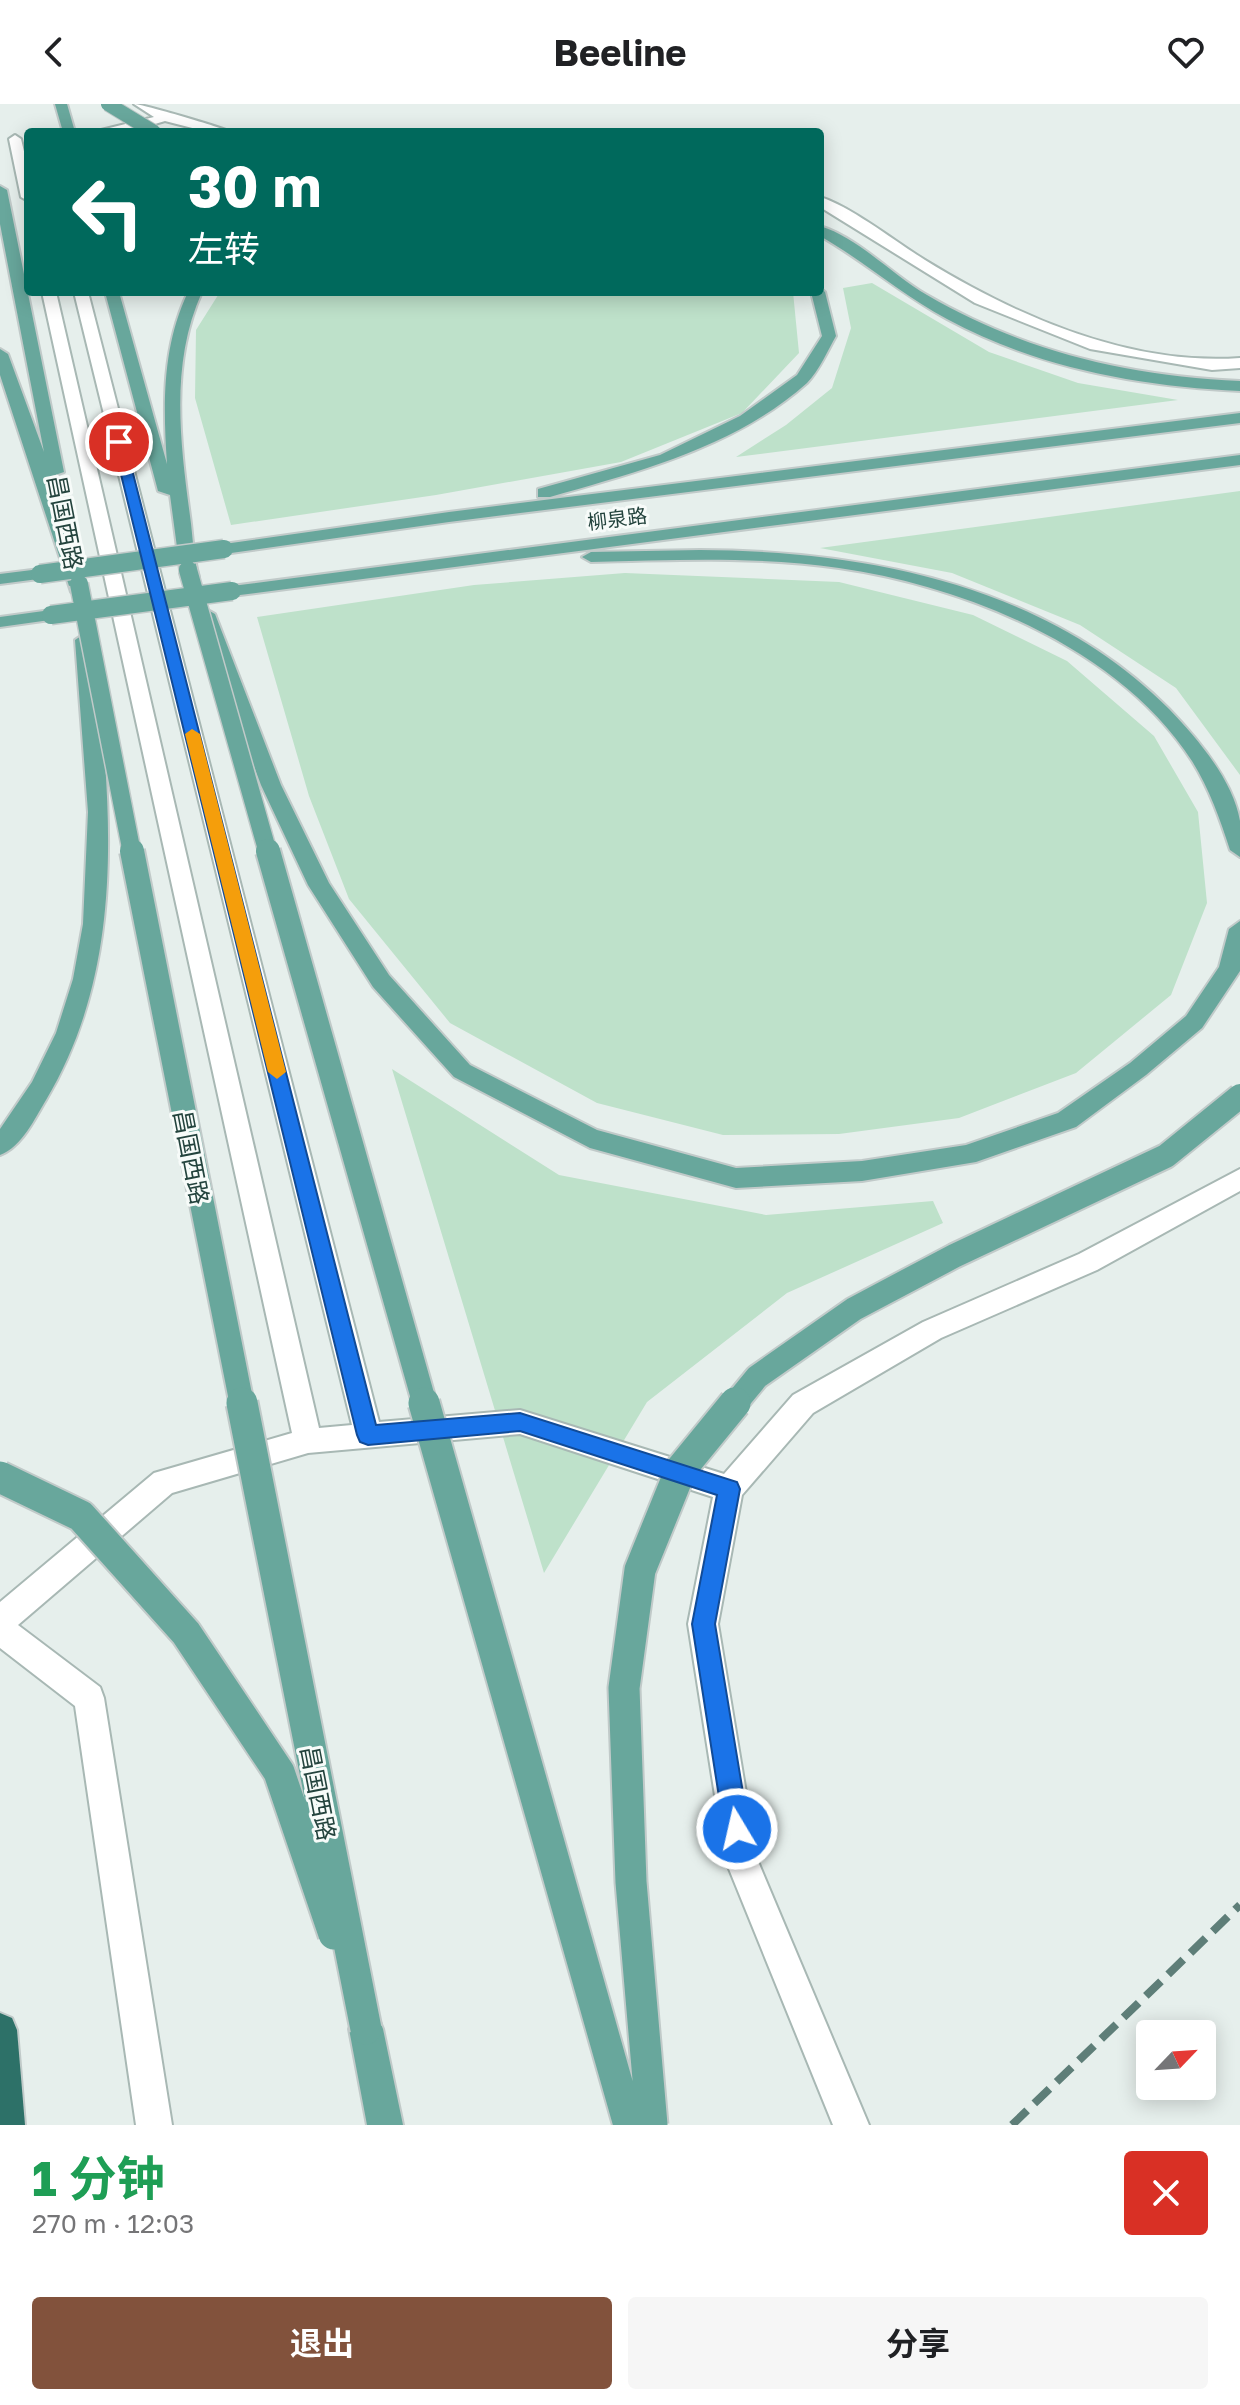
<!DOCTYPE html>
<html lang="zh">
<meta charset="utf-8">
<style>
body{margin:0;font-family:"Golos Text","Noto Sans SC",sans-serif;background:#f6f6f6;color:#202124;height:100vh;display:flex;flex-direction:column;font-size:30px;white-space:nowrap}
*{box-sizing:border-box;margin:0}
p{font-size:26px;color:#757577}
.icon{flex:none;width:44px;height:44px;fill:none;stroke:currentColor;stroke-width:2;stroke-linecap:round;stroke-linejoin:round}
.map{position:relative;height:2021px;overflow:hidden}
.sheet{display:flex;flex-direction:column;background:#fff;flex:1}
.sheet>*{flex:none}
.banner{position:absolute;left:24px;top:24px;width:800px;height:168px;border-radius:8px;box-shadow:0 4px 20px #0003;background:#00695c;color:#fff;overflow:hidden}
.needle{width:52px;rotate:65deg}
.tools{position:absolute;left:1136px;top:1916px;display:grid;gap:16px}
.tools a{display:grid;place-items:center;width:80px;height:80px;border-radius:8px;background:#fff;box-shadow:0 4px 20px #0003;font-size:40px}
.pin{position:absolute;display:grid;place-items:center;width:68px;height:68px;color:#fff;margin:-34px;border:4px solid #fff;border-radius:50%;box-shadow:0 2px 8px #0007}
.me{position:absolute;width:88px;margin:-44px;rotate:351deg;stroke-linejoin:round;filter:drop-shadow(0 0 6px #0008)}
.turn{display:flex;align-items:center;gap:28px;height:168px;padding:0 32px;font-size:36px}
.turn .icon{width:104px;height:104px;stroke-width:2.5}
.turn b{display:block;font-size:56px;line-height:68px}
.round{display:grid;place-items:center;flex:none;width:84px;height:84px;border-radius:8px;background:#f6f6f6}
.headline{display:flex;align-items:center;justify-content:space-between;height:136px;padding:0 32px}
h1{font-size:48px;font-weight:700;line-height:60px;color:#1e9e55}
.primary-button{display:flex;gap:16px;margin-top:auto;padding:16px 32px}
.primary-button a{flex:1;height:92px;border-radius:8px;background:#82523c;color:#fff;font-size:32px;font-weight:700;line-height:92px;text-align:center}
.primary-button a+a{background:#f6f6f6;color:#202124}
header{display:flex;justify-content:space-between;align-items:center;height:104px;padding:0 32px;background:#fff;font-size:36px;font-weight:700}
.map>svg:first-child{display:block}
.green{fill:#bee1ca}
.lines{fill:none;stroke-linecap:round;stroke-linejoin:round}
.lane-casing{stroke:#a8b8b4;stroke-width:4}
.primary-casing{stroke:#c1cac9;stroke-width:4}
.highway-casing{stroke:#c1cac9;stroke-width:4}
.lane{fill:#fff;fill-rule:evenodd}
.primary{fill:#68a79c;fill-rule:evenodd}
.highway{fill:#2d7168;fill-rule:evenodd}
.rail{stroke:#5e7e78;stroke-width:8;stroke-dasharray:21 10;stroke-linecap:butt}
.primary-bridge-far3-casing{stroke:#c1cac9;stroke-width:16;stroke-linecap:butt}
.primary-bridge-far2-casing{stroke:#c1cac9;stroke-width:21;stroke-linecap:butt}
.primary-bridge-far1-casing{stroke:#c1cac9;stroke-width:28;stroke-linecap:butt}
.primary-bridge-casing{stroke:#c1cac9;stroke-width:35;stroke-linecap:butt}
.primary-bridge-far3{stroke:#68a79c;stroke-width:14}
.primary-bridge-far2{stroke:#68a79c;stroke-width:18}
.primary-bridge-far1{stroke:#68a79c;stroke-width:24}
.primary-bridge{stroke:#68a79c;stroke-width:31}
.route{fill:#1a73e8;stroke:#114b97;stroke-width:2}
.slow{fill:#f59e0b}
.labels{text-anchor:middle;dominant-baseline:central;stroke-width:6;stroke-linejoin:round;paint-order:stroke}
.far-street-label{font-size:20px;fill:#23433d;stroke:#f7fbf9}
.street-label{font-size:24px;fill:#23433d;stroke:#f7fbf9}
</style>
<header><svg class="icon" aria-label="back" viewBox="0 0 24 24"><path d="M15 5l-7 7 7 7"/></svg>Beeline<svg class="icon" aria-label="heart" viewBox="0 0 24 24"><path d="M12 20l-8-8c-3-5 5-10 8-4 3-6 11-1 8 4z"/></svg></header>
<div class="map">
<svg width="1240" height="2021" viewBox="0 0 1240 2021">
<rect width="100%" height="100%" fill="#e6efec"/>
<path class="green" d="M872 179 989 248 1078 279 1178 296 736 353 786 321 832 284 851 224 843 184Z
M220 188H793L799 249 742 309 621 358 436 391 231 421 195 294 196 226Z
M1240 387V671L1176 584 1080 521 952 469 820 444Z
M625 469 839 478 973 511 1067 557 1154 632 1198 708 1207 799 1171 891 1076 969 959 1014 839 1030 723 1031 597 999 450 919 349 795 309 692 257 513 474 481Z
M392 965 559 1071 766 1111 933 1097 943 1119 787 1189 647 1298 544 1469Z"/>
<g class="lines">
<defs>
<path id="lane" d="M134 0C142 0 224 24 230 28H208L165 17 128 28H93L154 13Z
M15 31 21 35 28 64V97L21 93 9 35Z
M820 93C850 102 896 138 925 156 1016 212 1130 262 1240 254V264L1212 266 1090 245 975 199 820 103Z
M42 188H56L319 1324 352 1321 74 188H88L379 1318 520 1306 724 1370 793 1291 923 1218 1079 1150 1240 1065V1087L1097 1166 941 1234 813 1309 742 1391 718 1520 757 1755 869 2021H833L725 1755 688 1520 713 1393 520 1330 308 1349 172 1389 18 1521 100 1583 104 1594 172 2021H136L75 1602 0 1544V1498L154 1369 292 1329Z"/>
<path id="primary" d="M55 0H67L75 28H63Z
M0 82 7 86 64 368 52 372 89 488 80 493 71 488 0 271V245L8 250 44 348 0 120Z
M820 122C859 134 892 171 927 191 1025 248 1127 272 1240 277V287C1138 282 1038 264 947 215 902 191 864 157 820 132Z
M820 184 825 188 836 232C828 246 819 267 807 279 735 343 640 367 550 393H538V385L660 351 740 312 797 271 822 232 811 188H820Z
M105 188H119L167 360C163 300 162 243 188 188H202C170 259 180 337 190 412 193 433 193 453 199 473L196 477 190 478 181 473 170 391 158 387Z
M1240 309V319L449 418 224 450 215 445 224 440 449 408Z
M1240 351V361L232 492 223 487 232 482Z
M700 446C868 447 1046 481 1169 605 1197 634 1233 676 1240 717 1240 728 1240 742 1240 753L1230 746C1220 715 1209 684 1192 657 1120 545 966 482 839 464 758 452 673 456 591 458L582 453 591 448Z
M40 465 46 466V474L0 480V470Z
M206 505 215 510 281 681 329 779 389 871 470 961 597 1026 736 1064 862 1057 966 1041 1058 1009 1130 959 1186 912 1219 863 1229 825 1240 817V867L1202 924 1146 971 1076 1023 976 1058 862 1077 736 1084 590 1044 454 973 373 883 308 781 261 681 197 510Z
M51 506 57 507V515L0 523V513Z
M84 530 93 536C110 691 130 855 46 996 35 1014 22 1043 0 1051V1025L32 978 56 929 73 875 83 820 88 708 75 536Z
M366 1908 378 1913 383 1925 403 2021H367L349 1925 354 1913Z"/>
<path id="highway" d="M0 1909 12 1914 17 1926 25 2021H0Z"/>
</defs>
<use href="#lane" class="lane-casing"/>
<use href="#primary" class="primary-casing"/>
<use href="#highway" class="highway-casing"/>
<use href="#lane" class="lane"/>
<use href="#primary" class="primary"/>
<use href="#highway" class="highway"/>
<path class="rail" d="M1012 2021 1240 1801"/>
<defs>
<path id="primary-bridge-far3" d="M108 0 154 28"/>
<path id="primary-bridge-far2" d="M188 466 268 749
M40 470 224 445
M79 480 132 749
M51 511 232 487"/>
<path id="primary-bridge-far1" d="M132 747 242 1301
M268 747 425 1301
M734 1301 757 1273 854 1205 954 1152 1166 1052 1240 992"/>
<path id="primary-bridge" d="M242 1299 366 1925
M424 1299 629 2021
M0 1373 81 1412 186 1529 279 1668 334 1830
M652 2021 631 1778 624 1584 640 1466 681 1365 735 1299"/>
</defs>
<use href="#primary-bridge-far3" class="primary-bridge-far3-casing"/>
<use href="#primary-bridge-far2" class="primary-bridge-far2-casing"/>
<use href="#primary-bridge-far1" class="primary-bridge-far1-casing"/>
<use href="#primary-bridge" class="primary-bridge-casing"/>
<use href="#primary-bridge-far3" class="primary-bridge-far3"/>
<use href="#primary-bridge-far2" class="primary-bridge-far2"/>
<use href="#primary-bridge-far1" class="primary-bridge-far1"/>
<use href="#primary-bridge" class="primary-bridge"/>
</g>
<path class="route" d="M119 334 125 338 376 1321 520 1309 737 1378 740 1385 715 1520 749 1725 745 1734 737 1737 728 1734 724 1725 692 1520 717 1391 520 1327 368 1341 360 1338 357 1331 113 338Z"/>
<path class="slow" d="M192 625 200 630 286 968 277 975 268 968 185 630Z"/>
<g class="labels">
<g class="far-street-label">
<text transform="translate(617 414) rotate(-7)">柳泉路</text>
</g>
<g class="street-label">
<text transform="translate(66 418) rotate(79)">昌国西路</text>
<text transform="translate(192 1053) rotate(79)">昌国西路</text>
<text transform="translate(319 1689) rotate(79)">昌国西路</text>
</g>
</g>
</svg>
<div class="tools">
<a><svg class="needle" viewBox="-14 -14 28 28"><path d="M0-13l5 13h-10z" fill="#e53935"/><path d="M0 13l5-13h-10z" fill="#757577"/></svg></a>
</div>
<div class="pin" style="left:119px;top:338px;background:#d93025"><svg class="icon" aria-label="arrive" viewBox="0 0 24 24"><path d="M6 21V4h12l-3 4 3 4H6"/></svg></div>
<svg class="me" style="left:737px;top:1725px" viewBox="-20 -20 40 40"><circle r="17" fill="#1a73e8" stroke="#fff" stroke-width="3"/><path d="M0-11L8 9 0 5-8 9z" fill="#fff"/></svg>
<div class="banner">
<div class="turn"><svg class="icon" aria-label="left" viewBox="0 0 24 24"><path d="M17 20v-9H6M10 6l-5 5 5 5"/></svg><div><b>30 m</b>左转</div></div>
</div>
</div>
<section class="sheet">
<div class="headline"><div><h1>1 分钟</h1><p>270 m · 12:03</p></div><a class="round" style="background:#d93025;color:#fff"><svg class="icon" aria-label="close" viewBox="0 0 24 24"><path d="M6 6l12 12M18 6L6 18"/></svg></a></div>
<div class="primary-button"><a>退出</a><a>分享</a></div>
</section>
